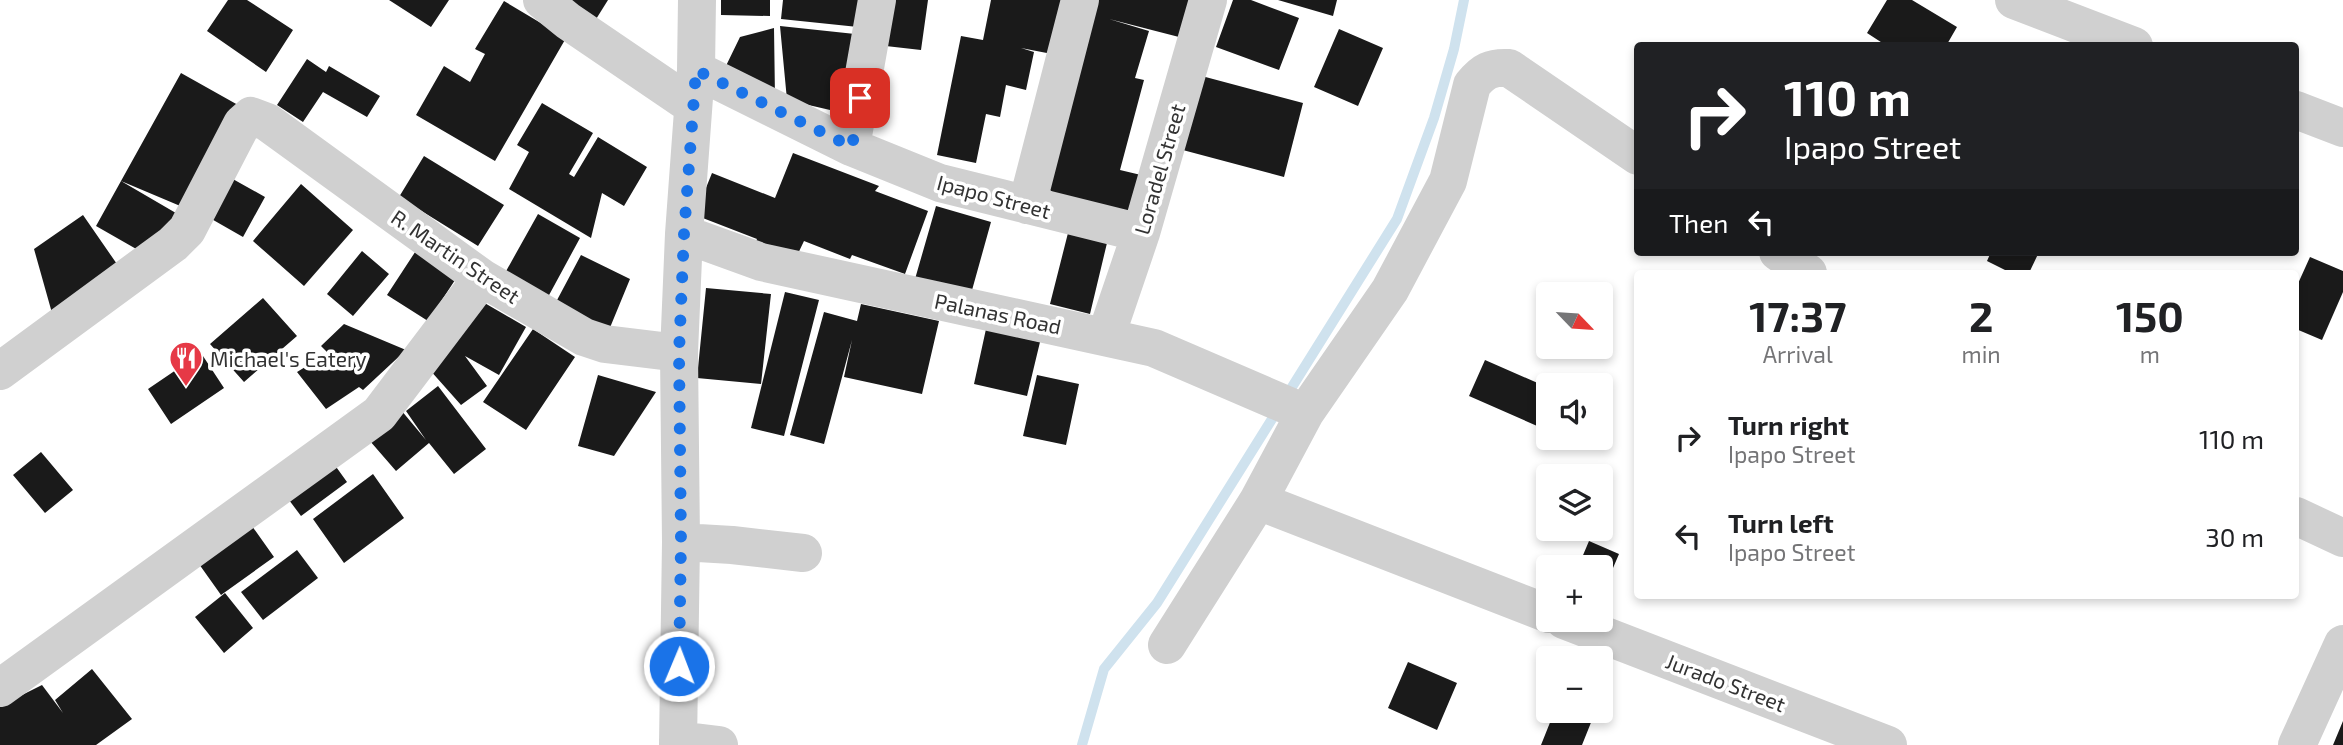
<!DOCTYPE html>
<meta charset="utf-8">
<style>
body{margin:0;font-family:"Exo 2",sans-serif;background:#f2f2f2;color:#202124;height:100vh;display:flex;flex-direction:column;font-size:26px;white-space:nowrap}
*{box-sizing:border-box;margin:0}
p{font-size:23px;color:#757577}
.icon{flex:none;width:38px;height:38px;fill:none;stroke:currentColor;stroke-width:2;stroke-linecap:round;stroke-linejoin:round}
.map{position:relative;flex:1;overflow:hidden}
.panel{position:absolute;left:1634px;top:270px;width:665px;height:329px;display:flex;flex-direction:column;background:#fff;border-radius:7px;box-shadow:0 4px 10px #0003}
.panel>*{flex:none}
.guide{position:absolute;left:1634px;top:42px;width:665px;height:214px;border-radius:7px;box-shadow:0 4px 10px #0003;background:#202124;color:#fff;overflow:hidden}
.needle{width:46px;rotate:115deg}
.controls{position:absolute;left:1536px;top:282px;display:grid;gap:14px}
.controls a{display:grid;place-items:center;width:77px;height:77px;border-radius:7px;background:#fff;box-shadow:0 4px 10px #0003;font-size:35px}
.pin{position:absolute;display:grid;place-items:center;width:60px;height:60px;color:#fff;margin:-30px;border-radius:14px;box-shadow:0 4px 10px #0006}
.me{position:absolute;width:77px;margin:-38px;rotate:1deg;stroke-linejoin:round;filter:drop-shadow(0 0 5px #0008)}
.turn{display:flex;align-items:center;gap:24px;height:147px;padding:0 35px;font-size:32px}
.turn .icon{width:91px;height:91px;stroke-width:2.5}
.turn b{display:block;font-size:49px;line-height:60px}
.then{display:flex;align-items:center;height:66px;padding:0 35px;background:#0003;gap:14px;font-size:26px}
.eta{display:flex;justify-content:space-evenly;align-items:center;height:119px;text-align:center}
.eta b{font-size:42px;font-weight:700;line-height:49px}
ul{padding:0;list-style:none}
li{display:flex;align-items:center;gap:21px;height:98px;padding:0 35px}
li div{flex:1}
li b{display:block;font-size:26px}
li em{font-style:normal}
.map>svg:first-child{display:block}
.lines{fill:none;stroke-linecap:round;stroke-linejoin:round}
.stream{stroke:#cfe2ee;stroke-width:10}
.building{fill:#1a1a1a}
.minor{stroke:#d0d0d0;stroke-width:38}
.route{stroke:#1a73e8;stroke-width:12;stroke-dasharray:0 21.6}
.labels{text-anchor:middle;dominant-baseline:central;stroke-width:7;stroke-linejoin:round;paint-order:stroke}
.street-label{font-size:21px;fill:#333;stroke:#fff}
.poi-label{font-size:21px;fill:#333;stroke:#fff;text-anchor:start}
</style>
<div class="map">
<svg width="2343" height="745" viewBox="0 0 2343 745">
<rect width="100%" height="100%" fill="#fff"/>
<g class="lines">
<path class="stream" d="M1082 745 1104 669 1157 603 1397 219 1434 118 1454 49 1464 0"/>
</g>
<path class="building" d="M228 0H247L293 30 266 72 207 31Z
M389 0H449L431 27Z
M557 0H608L593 24Z
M721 0H770V16L721 15Z
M783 0H861L858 27 781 19Z
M883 0H928L921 50 877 45Z
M991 0H1063L1052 54 1021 48 1034 52 1026 90 1006 85 1000 117 986 114 976 163 937 155 961 36 983 40Z
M1096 0H1189L1179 37 1109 19 1149 31 1135 78 1144 80 1120 170 1141 175 1131 212 1058 197 1043 184Z
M1233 0H1251L1299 18 1279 70 1216 47Z
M1278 0H1337L1333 16Z
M1887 0H1912L1957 27 1946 46H1887L1867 33Z
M504 1 566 38 495 161 416 115 444 66 470 82 485 54 475 49Z
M780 26 855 34 843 113 787 100Z
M774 28 775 98 723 72 740 37Z
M1339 29 1383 48 1358 106 1314 87Z
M307 59 326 72 329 66 380 96 367 117 323 92 303 122 277 105Z
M181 73 238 105 185 208 121 181Z
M1198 75 1303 103 1284 177 1179 149Z
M542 103 593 133 569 174 574 177 598 137 647 167 624 206 602 193 591 238 509 189 529 152 517 145Z
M793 153 879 186 875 191 928 211 905 274 852 255 850 259 804 241 794 262 754 245 757 239 695 215 712 173 775 198Z
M424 156 504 205 478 246 399 197Z
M231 178 265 197 243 237 208 217Z
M121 181 181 216 145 254 96 226Z
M301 184 353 230 304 286 253 241Z
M936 206 991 222 969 301 913 286Z
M538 214 580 238 548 297 505 273Z
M83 215 119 267 52 313 34 249Z
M1068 233 1107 243 1090 314 1050 304Z
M421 243 461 271 428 321 387 295Z
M362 251 389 274 353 316 327 294Z
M1991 252H2039L2029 273H2011L1987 261Z
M581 255 630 279 609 330 556 302Z
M2310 257 2343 271V292L2322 340 2296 329V288Z
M706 288 771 294 761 384 697 378Z
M785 292 819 300 784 436 751 428Z
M263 298 297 336 244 382 210 344Z
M476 298 526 327 499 375 465 356 487 386 461 405 429 369Z
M861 304 939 321 922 394 844 377 852 340 824 444 790 435 824 312 857 321Z
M344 324 406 350 363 390 359 387 326 409 297 372 328 353 321 346Z
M533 329 575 357 526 430 483 402Z
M986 329 1040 342 1027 396 974 384Z
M201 353 224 388 171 424 148 389Z
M1485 360 1549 388V417L1544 429 1469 396Z
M598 375 656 392 614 456 578 446Z
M1037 375 1079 384 1066 445 1023 436Z
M438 386 486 449 454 474 429 443 396 471 363 433 396 404 426 440 406 411Z
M41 452 73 490 45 513 13 475Z
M329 457 347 482 301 516 283 492Z
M373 474 404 518 344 563 313 519Z
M247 519 274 557 221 595 194 557Z
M1589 541 1619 554 1601 596V567H1578Z
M297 550 318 578 263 620 241 592Z
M225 593 253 628 224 653 195 617Z
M1408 662 1457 683 1437 730 1388 708Z
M92 669 132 719 96 745H0V706L42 685 63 713 55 700Z
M1555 710H1596L1582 745H1541Z
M2343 721V745H2333Z"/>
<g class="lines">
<path class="minor" d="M542 0 568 21 693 106
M2014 0 2134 46
M696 70 851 147 940 183 1141 233
M2296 110 2343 128
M851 147 877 0
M1027 205 1080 0
M684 234 761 262 1154 348 1305 413
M1778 252 1808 273
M1106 336 1141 233 1208 0
M0 371 173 244 187 230 242 124 251 116 267 122 482 278 584 337 605 344 679 353
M1258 501 1549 614
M2296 516 2343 538
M681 542 732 545 803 553
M1564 620 1888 745
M1167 645 1258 501 1305 413 1390 290 1448 181 1472 85C1483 71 1491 67 1509 68L1638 156
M0 688 379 414 482 278
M678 740 719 745
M678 745 681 542 679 353 684 234 696 70 697 0
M2297 745 2343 644"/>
</g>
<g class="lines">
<path class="route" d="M679 666 681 542 679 353 684 234 696 70 852 147 860 98"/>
</g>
<defs>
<symbol id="restaurant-pin" viewBox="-11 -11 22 30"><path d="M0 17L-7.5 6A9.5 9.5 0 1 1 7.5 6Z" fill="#e63946" stroke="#fff"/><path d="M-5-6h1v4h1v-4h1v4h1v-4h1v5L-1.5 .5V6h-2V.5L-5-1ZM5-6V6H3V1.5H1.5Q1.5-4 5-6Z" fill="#fff"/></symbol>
</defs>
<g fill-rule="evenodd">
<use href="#restaurant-pin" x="167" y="339" width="38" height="52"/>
</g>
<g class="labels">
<g class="street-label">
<text transform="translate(1159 169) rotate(-74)">Loradel Street</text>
<text transform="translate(994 196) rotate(15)">Ipapo Street</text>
<text transform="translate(456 256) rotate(34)">R. Martin Street</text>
<text transform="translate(998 313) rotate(12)">Palanas Road</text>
<text transform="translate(1726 682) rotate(21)">Jurado Street</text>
</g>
<g class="poi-label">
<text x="210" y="358">Michael's Eatery</text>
</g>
</g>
</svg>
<div class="controls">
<a><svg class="needle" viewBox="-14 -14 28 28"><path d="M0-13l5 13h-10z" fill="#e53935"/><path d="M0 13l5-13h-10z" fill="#757577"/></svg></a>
<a><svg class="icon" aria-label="sound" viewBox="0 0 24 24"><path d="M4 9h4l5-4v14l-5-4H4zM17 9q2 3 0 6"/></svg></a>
<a><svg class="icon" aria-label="layers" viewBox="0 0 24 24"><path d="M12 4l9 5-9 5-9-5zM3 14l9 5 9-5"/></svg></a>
<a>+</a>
<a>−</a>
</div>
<div class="pin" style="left:860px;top:98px;background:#d93025"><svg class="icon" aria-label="arrive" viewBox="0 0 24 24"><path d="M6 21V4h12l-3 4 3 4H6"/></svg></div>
<svg class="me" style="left:679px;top:666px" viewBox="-20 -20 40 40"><circle r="17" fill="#1a73e8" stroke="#fff" stroke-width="3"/><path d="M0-11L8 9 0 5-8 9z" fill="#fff"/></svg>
<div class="guide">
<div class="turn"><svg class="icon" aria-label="right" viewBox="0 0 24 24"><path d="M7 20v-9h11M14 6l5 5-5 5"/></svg><div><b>110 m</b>Ipapo Street</div></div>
<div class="then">Then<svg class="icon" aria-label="left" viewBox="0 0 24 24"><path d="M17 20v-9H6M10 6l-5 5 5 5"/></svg></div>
</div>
<section class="panel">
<div class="eta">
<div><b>17:37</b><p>Arrival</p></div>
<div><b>2</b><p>min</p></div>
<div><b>150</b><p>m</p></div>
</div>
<ul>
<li><svg class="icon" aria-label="right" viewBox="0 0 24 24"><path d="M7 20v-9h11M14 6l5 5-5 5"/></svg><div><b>Turn right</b><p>Ipapo Street</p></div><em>110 m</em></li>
<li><svg class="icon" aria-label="left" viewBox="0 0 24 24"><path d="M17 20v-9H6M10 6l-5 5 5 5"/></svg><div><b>Turn left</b><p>Ipapo Street</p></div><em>30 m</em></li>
</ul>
</section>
</div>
